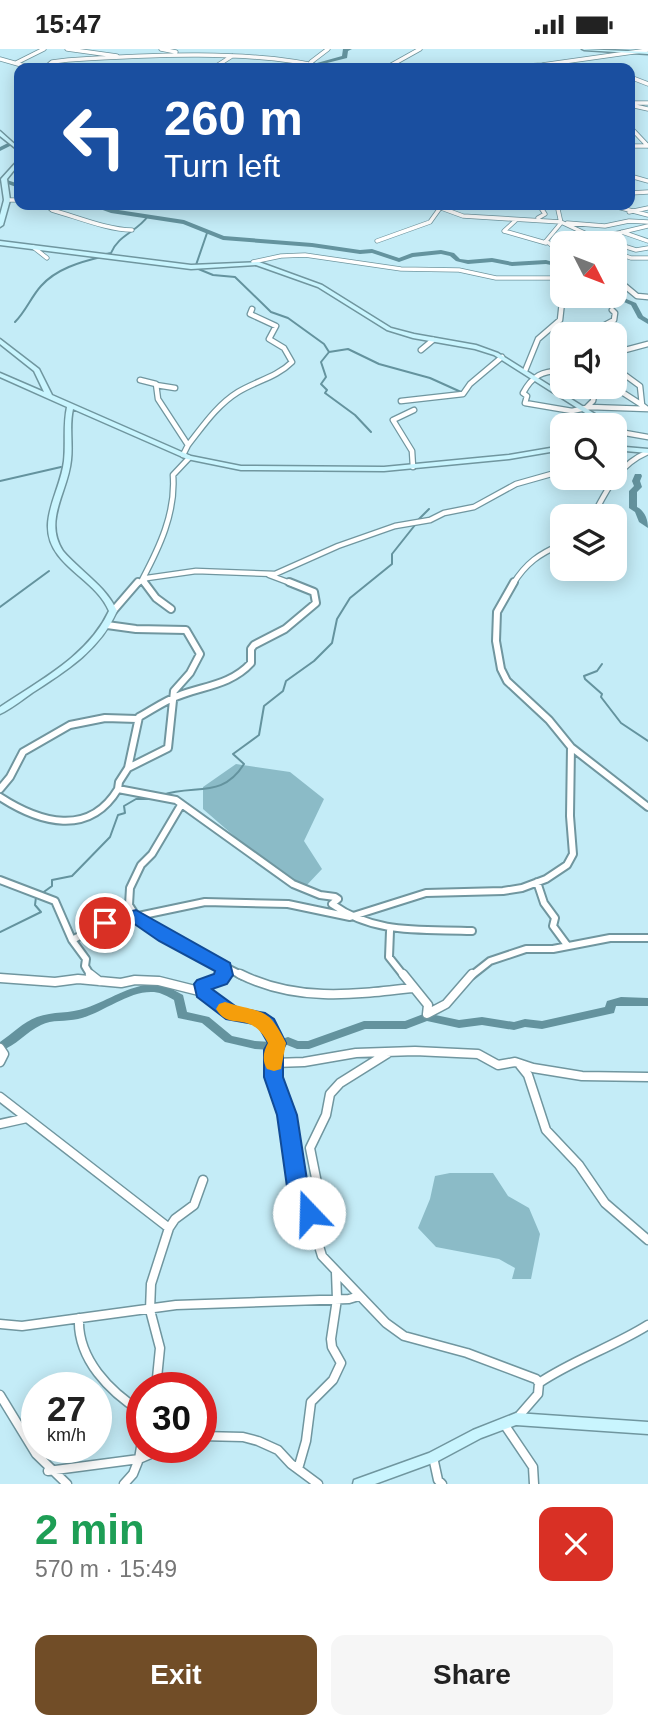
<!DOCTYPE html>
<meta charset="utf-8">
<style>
body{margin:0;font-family:Helvetica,sans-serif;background:#f6f6f6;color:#222;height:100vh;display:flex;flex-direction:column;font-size:26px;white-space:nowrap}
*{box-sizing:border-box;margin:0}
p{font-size:23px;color:#767676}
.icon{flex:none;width:38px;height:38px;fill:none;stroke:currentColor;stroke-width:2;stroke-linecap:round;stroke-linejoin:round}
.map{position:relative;height:1435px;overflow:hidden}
.details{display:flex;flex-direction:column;background:#fff;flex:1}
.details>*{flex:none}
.hud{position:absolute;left:14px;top:14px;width:621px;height:147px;border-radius:14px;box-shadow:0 4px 18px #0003;background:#1a4fa0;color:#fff;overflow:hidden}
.needle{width:46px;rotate:132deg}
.controls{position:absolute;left:550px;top:182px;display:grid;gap:14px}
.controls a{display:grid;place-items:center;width:77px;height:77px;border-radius:14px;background:#fff;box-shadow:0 4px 18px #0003;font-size:35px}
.speed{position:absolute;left:21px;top:1323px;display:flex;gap:14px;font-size:35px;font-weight:700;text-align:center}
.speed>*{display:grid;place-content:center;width:91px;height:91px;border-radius:50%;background:#fff;box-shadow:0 4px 18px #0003;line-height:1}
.speed small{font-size:18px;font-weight:400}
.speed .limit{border:10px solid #d22;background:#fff;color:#111}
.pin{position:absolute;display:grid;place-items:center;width:60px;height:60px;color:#fff;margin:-30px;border:4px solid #fff;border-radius:50%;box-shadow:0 2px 7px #0007}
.me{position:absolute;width:77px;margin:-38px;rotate:339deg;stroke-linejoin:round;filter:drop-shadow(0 0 5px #0008)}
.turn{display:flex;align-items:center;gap:24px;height:147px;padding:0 35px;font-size:32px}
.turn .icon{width:91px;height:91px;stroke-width:2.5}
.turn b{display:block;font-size:49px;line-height:60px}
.round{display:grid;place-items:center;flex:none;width:74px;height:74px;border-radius:14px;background:#f6f6f6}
.summary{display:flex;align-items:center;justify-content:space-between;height:119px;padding:0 35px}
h1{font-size:42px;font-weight:800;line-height:52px;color:#1e9e55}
.button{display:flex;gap:14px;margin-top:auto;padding:14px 35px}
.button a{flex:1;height:80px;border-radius:14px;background:#714d27;color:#fff;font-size:28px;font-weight:800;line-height:80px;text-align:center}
.button a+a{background:#f6f6f6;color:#222}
.status{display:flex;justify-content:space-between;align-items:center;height:49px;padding:0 35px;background:#fff;direction:ltr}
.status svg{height:19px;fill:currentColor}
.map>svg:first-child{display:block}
.forest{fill:#8bbbc7}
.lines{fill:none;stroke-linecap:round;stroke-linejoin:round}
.stream{stroke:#64939e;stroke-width:2}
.river{fill:#64939e;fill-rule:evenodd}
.street-far3-casing{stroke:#70969f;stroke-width:5}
.street-far2-casing{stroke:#70969f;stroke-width:7}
.street-far1-casing{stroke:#70969f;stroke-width:10}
.street-casing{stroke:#70969f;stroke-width:11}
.secondary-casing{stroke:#70969f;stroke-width:3}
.street-far3{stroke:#fff;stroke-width:3.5}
.street-far2{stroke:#fff;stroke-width:4.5}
.street-far1{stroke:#fff;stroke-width:6}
.street{stroke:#fff;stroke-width:8}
.secondary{fill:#c9f5fe;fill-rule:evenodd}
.route{fill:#1a73e8;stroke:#114b97;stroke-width:2}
.slow{fill:#f59e0b}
</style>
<div class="status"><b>15:47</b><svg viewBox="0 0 49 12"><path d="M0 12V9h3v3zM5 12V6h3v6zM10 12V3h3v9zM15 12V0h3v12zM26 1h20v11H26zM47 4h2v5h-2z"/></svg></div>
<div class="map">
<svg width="648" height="1435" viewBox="0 0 648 1435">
<rect width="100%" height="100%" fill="#c4ecf7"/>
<path class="forest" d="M236 715 290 723 324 750 304 792 322 820 305 838 272 820 203 760V738Z
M450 1124H493L508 1147 529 1159 540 1185 531 1230H512L515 1219 499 1210 436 1198 418 1179 430 1150 435 1127Z"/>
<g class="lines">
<path class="stream" d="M106 205 111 204C118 186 137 183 148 167
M196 216 207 184
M196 219 213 226 235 228 271 263 288 269 324 295 329 303 321 313 326 328 321 335 327 341 325 344 355 366 371 383
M15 273C26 262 31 248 41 237 56 220 80 213 101 208
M329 303 348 300 379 315 430 329 461 343
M0 432 61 418
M418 471 429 460
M0 558 49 522
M602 615 597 622 584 627 585 630 602 645 601 648 621 674 648 692
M162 746C196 735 222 750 244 715L233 705 259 686 264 657 283 642 286 632 314 612 332 594 337 570 350 549 392 515V505L415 476
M41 845 52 837V831L72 827 110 788 118 766 125 764 124 757 136 750H154
M0 883 41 863 35 856 36 848"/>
<path class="river" d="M343 0H352L348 2 347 9 307 19H299L342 7Z
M10 93 13 95 12 96 0 102V98Z
M7 131 19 135V139L5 134 4 133Z
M89 156H97L112 160 184 171 224 187 312 194 360 201 372 200 399 209 412 204 441 201 454 204 460 210 468 211 492 209 512 213 546 211 559 215 556 217 546 215 512 217 492 213 468 215 456 212 450 207 441 205 413 208 399 213 372 204 360 205 312 198 223 191 183 175 111 164Z
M614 245 636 254 643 267 648 270V275L638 269 631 256 612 248 611 247H614Z
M635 425H641L642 427 640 432 642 438 637 443V458C645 462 648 471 648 479L639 473 635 463 629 459V442L634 437 632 432Z
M153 935 170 939 183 946 187 963 209 968 232 987 255 992 272 993 288 988 298 992H308L364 972H405L426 964 459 971 482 968 514 973 525 970 542 972 605 958 607 952 621 948 648 949V957H616L614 964 542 980 525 978 514 981 482 976 459 979 427 972 406 980H365L309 1000H297L287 996 272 1001 255 1000 225 993 202 974 178 969 174 951C167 947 162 944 154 943 129 941 103 964 78 970 66 973 52 970 41 976 26 983 16 997 0 1002V993C12 985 23 973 37 968 53 962 70 965 86 959 109 951 128 937 153 935Z"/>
<defs>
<path id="street-far3" d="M67 0 117 7
M161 0 176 3
M0 10 32 19
M311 13 328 0
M16 14 44 0
M45 19 52 13 68 11C144 6 254 0 326 19
M218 19V16L232 7
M386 19 420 0
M488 19 542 16 648 1
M630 28 648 35
M632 54H648
M630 56 648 60
M630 78 648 97
M630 97H648
M630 127 648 132
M630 144 648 143
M7 151H19
M46 156 52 161C77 168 108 181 132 181
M433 156 463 167 561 173 606 194
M557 156 561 174 546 192C567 206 555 212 559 233
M610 156 648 166
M629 163 648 159
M538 169 545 165 539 156
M515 172 504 182 546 194
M567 174 605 177 629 172 648 173
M622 183 648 192
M377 192 430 173 440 159
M604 192 610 186 648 177
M614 194 636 201 648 199
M33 198 47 209
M614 203 631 209H648
M253 213 281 207 305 206 401 220 459 221 496 229H558
M614 227 621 233"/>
<path id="street-far2" d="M619 232 637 247 648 248
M604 285 601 278 614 271 615 264 612 261
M421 301 433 291
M614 304 648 295
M614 318 640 337 642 356 646 359
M525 322 538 290 560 271 562 253 558 232
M562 322C543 321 532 327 523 344L527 347 525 354 572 362 590 358 648 360
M140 331 156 335 158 350 188 396 183 406
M156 336 175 339
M614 338 642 356
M401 352 463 345 470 335 502 308
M586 359 593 352 596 338
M614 382 648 388
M188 396C203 377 217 356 238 343 256 332 277 328 292 313L284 299 269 290 276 277 250 265 252 260
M413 418 412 402 393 371 414 361
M593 467C607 440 619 415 648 403
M269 526 293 535
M136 535 147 529 196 522 275 525 338 497 395 477 430 471 444 464 474 458 516 435 562 422
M145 535 142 531C159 499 176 464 173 426L189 409
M513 535C526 514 539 505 562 495"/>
<path id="street-far1" d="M144 533 156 549 171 560
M289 533 314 543 316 554 285 580 254 596 251 600V614C231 636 203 637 178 647 164 652 152 661 139 668L128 719 119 733 118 740 176 751 293 835 320 846 335 848 338 850 332 855C375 886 422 880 472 882
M113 562 138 533
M107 576 136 580 186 581 200 605 190 624 174 642 168 699 128 719
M571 698 648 758
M0 740 10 728 23 703 70 676 105 669 137 670
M0 748C40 774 89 788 118 740
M181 756 152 805 141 816 130 839 129 856 136 867 165 888 243 927
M0 831 55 852 72 891
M537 833 544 854 555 869 553 877 567 896
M390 882 389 908 404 927
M91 927 85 917 86 910 72 891 105 874 205 853 288 855 350 868 426 844 503 842 522 839 546 830 567 816 573 805 570 767 571 698 549 671 507 632 501 620 496 592 497 563 514 533
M222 927 224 919
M471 927 490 912 526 900H553L610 889H648"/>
<path id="street" d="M90 925 99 932
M240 925C296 953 352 946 412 939
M403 925 428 956 427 965 446 955 472 925
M0 929 55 933 78 930 121 934 135 931 159 932 203 943 233 965 259 969 267 975 277 994 273 1003V1022L287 1068 300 1140 309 1164
M203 943V935L215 932 224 925
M0 999 4 1005 0 1013
M388 1004 340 1034 330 1045 326 1066 310 1099 317 1134 309 1164 322 1207 386 1274 404 1287 467 1304 536 1330 539 1334 538 1345 518 1368
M274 1014 304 1013 356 1004 415 1002 478 1005 498 1016 515 1013 533 1019 582 1027 648 1028
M520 1016 528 1026 546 1081 579 1116 605 1154 648 1191
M0 1048 169 1179
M0 1075 27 1069
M79 1269C77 1310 110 1343 142 1363
M0 1275 22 1277 176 1256 349 1250 359 1247
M539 1334C573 1311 613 1298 648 1276
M156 1339 160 1299 150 1261 151 1235 169 1179 175 1170 194 1156 203 1131
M0 1346 36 1405 67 1435
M504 1375 533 1418 534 1435
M201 1387 243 1388 258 1392 278 1401 291 1415 318 1435
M142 1392 139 1410 167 1398
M433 1408 438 1431 442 1435
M298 1420 306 1392 311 1353 333 1331 341 1314 332 1298 331 1290 337 1250 336 1223
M48 1422 139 1410 133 1425 124 1435"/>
<path id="secondary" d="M582 0 648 3V5L584 1Z
M0 82 19 99V102L0 87Z
M19 110V115L7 130 10 151 3 176 0 178V166L4 151 1 130Z
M0 192 191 216 259 213 322 236 391 279 414 285 476 296 498 304 595 365 598 371 594 376H588L592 371 590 367 494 306 475 300 413 289 387 281 318 238 256 216 191 220 0 196Z
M0 290 39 320 52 346 191 407 241 417 384 418 509 406 562 397V401L509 410 384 422 241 421 187 410 73 360C69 377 73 394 71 411 68 443 43 471 63 502 80 522 106 537 117 562 100 601 66 622 32 644 22 651 11 660 0 665V658C40 631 88 607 109 562 99 538 73 526 58 506 34 475 60 445 64 412 66 394 63 376 67 358L0 328V324L44 343 34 322 0 295Z
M614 397 648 400V404L614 401Z
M516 1364 648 1373V1385L516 1376 481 1389 438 1412 375 1435H353L354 1431 429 1404 473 1381Z"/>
</defs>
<use href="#street-far3" class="street-far3-casing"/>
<use href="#street-far2" class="street-far2-casing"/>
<use href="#street-far1" class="street-far1-casing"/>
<use href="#street" class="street-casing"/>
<use href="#secondary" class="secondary-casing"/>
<use href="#street-far3" class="street-far3"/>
<use href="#street-far2" class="street-far2"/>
<use href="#street-far1" class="street-far1"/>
<use href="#street" class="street"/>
<use href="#secondary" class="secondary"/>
</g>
<path class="route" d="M136 861 230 914 233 926 227 935 212 940 238 959 265 964 274 970 286 994 283 1001V1028L297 1066 309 1144 319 1164 316 1170 309 1173 301 1170 288 1145 277 1066 264 1028V1001L268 994 260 980 254 975 226 970 197 948 194 935 197 931 214 925 215 922 159 892 133 874 105 880 96 874 98 870Z"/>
<path class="slow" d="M225 953C263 965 267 956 286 994L281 1020 274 1022 267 1020C262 1012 263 1003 268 994 249 959 231 984 216 960L219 955Z"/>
</svg>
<div class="controls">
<a><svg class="needle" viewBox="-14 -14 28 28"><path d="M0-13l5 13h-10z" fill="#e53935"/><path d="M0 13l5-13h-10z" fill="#767676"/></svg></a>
<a><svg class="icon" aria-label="sound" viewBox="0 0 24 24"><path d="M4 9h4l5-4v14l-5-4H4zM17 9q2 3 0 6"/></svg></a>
<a><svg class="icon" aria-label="search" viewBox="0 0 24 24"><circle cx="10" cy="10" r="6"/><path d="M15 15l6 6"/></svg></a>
<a><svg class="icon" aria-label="layers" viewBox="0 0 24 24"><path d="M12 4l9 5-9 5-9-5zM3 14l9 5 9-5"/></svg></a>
</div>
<div class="speed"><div>27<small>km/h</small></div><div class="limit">30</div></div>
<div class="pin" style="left:105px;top:874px;background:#d93025"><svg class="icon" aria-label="arrive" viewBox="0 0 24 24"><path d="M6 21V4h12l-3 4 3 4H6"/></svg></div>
<svg class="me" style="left:309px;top:1164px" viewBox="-20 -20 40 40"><circle r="19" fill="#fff"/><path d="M0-13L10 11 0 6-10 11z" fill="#1a73e8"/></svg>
<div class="hud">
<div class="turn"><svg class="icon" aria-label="left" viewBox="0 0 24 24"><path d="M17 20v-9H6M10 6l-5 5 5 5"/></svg><div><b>260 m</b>Turn left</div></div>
</div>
</div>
<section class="details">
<div class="summary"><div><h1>2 min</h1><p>570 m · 15:49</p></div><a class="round" style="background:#d93025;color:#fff"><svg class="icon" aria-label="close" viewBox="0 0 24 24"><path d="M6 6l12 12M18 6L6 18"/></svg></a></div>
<div class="button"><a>Exit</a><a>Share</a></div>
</section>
